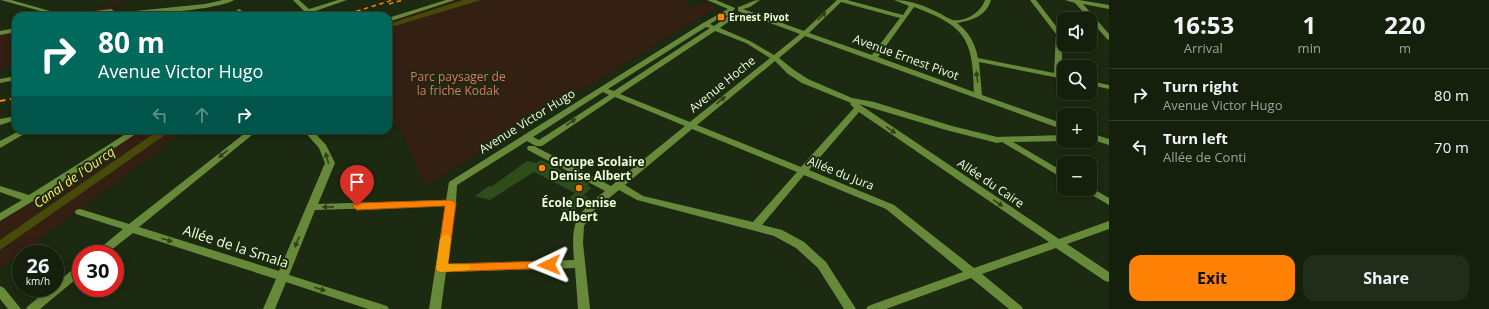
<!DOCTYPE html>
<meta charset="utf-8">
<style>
body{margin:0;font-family:"Open Sans",sans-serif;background:#212d1a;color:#f1f3f6;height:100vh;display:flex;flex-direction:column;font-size:15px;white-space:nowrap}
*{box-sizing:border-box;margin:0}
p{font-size:13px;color:#9da39d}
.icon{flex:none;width:22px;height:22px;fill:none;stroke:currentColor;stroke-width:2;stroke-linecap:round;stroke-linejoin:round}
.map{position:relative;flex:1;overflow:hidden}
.panel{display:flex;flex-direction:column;background:#14200c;width:380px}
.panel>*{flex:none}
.guide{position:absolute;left:12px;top:12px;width:380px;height:122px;border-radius:12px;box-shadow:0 2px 10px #0003,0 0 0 1px #333e2d;background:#00695c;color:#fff;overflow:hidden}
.controls{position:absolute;left:1057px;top:12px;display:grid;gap:8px}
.controls a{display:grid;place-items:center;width:40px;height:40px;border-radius:8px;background:#14200c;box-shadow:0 2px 10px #0003,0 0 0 1px #333e2d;font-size:20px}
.speed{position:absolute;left:12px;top:245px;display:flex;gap:8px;font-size:20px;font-weight:700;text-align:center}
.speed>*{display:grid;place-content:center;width:52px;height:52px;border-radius:50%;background:#14200c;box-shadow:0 2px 10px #0003,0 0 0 1px #333e2d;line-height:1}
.speed small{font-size:10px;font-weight:400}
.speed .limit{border:6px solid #d22;background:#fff;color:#111}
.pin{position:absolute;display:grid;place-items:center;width:34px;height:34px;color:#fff;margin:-41px -17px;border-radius:50% 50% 50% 0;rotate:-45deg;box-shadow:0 0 4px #0007}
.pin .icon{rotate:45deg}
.me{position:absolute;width:44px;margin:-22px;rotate:268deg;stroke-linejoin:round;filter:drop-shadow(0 0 3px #0008)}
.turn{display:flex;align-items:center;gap:14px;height:84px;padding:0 20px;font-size:18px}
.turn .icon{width:52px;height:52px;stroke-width:2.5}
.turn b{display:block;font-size:28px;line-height:34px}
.lanes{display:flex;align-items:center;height:38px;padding:0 20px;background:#0003;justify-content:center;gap:20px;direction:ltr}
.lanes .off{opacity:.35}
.eta{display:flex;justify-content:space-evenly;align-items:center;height:68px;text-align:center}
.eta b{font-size:24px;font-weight:700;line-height:28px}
.button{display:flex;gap:8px;margin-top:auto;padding:8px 20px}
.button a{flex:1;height:46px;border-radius:12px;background:#ff8105;color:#111;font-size:16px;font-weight:700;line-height:46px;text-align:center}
.button a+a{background:#212d1a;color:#f1f3f6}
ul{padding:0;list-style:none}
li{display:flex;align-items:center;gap:12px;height:52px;padding:0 20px;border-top:1px solid #333e2d}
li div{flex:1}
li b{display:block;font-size:15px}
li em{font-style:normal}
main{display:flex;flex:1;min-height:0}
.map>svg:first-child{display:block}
.green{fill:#341f13}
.water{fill:#484a09}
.building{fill:#2f4c1b}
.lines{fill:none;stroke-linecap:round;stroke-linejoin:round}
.minor{fill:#678a3a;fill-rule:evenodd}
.rail-far1{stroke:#ff8105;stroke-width:1.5;stroke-dasharray:4.5 3.5;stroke-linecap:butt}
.rail{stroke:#ff8105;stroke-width:2;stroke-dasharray:5.5 4.5;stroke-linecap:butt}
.oneway{fill:#2e421a}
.route{fill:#ff8105;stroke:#a65403}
.slow{fill:#f59e0b}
.poi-dot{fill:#ff8105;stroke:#1b2a10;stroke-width:1.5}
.labels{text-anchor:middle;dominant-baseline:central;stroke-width:4;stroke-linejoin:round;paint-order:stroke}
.far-poi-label{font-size:10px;font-weight:bold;fill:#ecffd9;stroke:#1b2a10;text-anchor:start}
.street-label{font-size:12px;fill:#ecffd9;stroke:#1b2a10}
.park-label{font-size:12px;fill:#e47460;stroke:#1b2a10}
.poi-label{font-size:12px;font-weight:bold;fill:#ecffd9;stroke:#1b2a10;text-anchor:start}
.water-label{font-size:13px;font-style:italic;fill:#ffea67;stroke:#1b2a10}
.near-street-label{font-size:14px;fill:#ecffd9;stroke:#1b2a10}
</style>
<main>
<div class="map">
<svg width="1109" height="309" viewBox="0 0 1109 309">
<rect width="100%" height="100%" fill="#1b2a10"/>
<path class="green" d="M118 0H128L115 5 150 3 116 7 115 9 89 13 87 11Z
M455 0H463L388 24V21Z
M481 0H689L683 5 695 8 705 1 717 7 425 186 400 128 388 120V28Z
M16 32V66L0 70V34Z
M141 130H159L0 240V222Z
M172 130H186L0 269V250Z"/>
<path class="water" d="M463 0H481L388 28V24Z
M159 130H172L0 250V240Z"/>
<path class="building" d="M541 160 589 184 587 186 592 188 583 195 591 199 570 215H564L562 210 557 207 575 193 534 172 490 200 475 196 489 186 491 187 527 161 536 163Z"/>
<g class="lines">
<path class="minor" d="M1 0H11L68 16 71 14 111 9 114 11 111 13 86 16H58Z
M223 0H234C217 11 126 16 102 16L105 14 205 4Z
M293 0H299L309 9 338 0H347L301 16H292L304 11Z
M446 0H455L388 22V18Z
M707 0H716L735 8 734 10 729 13 735 15V17L720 28 750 41 774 55 800 34 738 11V7C746 5 752 0 760 0L750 7 743 9 804 31 837 0H847L903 15 909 6 894 0C910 0 925 6 939 13 943 15 949 19 953 20 966 22 981 12 985 0H991C986 16 973 20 957 23 969 32 975 43 978 58L1054 73 1056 34 1030 0H1036L1062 34V74L1064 75V79L979 62 982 95 1064 124V130L805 36 779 58 794 70 808 79 852 98 874 102 952 126 997 137 1064 135V141L1013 142 1064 172V179L1002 142 997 143 946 130 859 104 1059 239 1109 221V229L1067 244 1109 272V282L1105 281 1056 248 982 274 1021 306 1023 309H1009L971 278 886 309H866L868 306 963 272 886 209 804 175 762 225 782 230 804 242 826 262 856 309H844L818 268 796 248 774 236 637 200 619 190 592 212 584 226 583 243 590 309H578L575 268 446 272 441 309H429L445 206 315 210 289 275 387 306 389 309H368L286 282 275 309H263L276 279 133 233 106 254H93L123 229 76 214 75 212 76 210 80 209 129 224 249 130H258L139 227 279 271 325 163 319 148 303 130H312L326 145 335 163 318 204 446 200 449 182 703 23 728 9ZM841 2 900 18 872 55 809 33ZM914 7C965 26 973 38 974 92L878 57ZM724 15 728 16 714 26 710 24ZM706 27 710 28 614 91 608 89ZM715 31 746 43 770 58 690 122 620 94ZM775 61 788 74 802 83 851 103 850 104 854 108 801 167 697 125ZM603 92 609 95 539 140 533 137ZM615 97 685 126 611 186 534 146H528L527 148 528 150 605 191C575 215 571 221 574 260L447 264 456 203 457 185 527 141 536 146H542ZM859 112 1049 242 974 268 894 205 809 170ZM692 129 797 172 753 222 643 196 625 185Z
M1065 0H1079L1109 5V9L1083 4 1109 34V40L1107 39 1075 3Z
M239 9 241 10 245 16H239L236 11Z
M16 28V32L0 35V31Z
M16 76V80L0 83V79Z
M1090 81 1109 85V89L1090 85Z
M16 116V120L0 125V119Z
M21 130H31L0 148V141Z
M132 130H142L33 201 0 221V213L22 200 0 192V186L29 195Z
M1090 133 1109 139V145L1090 139Z
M1090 187 1109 198V205L1082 189H1090Z
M81 265V275L40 309H26L28 306 50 288H55V284L77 266Z
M0 286 4 288 21 309H8L0 299Z"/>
<path class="rail-far1" d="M389 4 403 0
M341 16 393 0"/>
<path class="rail" d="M0 101 16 98"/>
</g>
<defs><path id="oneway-solid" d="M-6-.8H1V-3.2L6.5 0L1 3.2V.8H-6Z"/></defs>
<g class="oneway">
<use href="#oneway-solid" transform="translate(822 16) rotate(-45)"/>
<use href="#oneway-solid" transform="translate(977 77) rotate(-98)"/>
<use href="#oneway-solid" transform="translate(721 100) rotate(-39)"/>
<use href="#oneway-solid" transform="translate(571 122) rotate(-34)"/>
<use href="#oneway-solid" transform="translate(891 130) rotate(34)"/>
<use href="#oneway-solid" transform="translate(223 154) rotate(141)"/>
<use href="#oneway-solid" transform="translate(327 158) rotate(-106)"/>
<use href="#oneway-solid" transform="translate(998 203) rotate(34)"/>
<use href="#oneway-solid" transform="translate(328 207) rotate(179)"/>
<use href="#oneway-solid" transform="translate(167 240) rotate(18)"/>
<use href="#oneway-solid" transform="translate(297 242) rotate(113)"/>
<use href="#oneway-solid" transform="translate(320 289) rotate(18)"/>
</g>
<path class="route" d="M451 200 456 203 448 264 549 261 553 262 554 265 553 268 441 272 437 271 436 268 445 206 357 210 352 206 357 203Z"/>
<path class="slow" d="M446 235 449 236 451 239 448 264 469 265 471 268 469 270 441 272 437 271 436 268 440 239 442 236Z"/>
<g class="poi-dot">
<rect x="717" y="13" width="8" height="8" rx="2"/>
<circle cx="542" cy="168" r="4"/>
<circle cx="579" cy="188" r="4"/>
</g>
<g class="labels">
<g class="far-poi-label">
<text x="729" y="17">Ernest Pivot</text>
</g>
<g class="street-label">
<text transform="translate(906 57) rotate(20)">Avenue Ernest Pivot</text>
<text transform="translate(722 84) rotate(-39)">Avenue Hoche</text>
<text transform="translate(527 121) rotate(-32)">Avenue Victor Hugo</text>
<text transform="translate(841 173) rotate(22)">Allée du Jura</text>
<text transform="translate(991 183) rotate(34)">Allée du Caire</text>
</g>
<g class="park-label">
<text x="458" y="76">Parc paysager de<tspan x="458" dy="14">la friche Kodak</tspan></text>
</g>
<g class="poi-label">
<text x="550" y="161">Groupe Scolaire<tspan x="550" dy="14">Denise Albert</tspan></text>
<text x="579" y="202" text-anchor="middle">École Denise<tspan x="579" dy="14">Albert</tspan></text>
</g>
<g class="water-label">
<text transform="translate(74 177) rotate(-35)">Canal de l'Ourcq</text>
</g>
<g class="near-street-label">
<text transform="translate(236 246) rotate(18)">Allée de la Smala</text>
</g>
</g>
</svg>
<div class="controls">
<a><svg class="icon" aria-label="sound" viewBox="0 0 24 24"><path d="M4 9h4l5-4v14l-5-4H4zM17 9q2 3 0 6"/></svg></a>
<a><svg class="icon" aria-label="search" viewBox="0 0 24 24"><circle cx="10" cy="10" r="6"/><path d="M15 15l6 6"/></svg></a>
<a>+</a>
<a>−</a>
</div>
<div class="speed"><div>26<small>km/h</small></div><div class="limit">30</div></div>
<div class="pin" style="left:357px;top:206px;background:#d93025"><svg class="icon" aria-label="arrive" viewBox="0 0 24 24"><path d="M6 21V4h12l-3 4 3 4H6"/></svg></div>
<svg class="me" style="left:549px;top:265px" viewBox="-20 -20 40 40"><path d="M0-17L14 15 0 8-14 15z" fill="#ff8105" stroke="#fff" stroke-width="4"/></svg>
<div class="guide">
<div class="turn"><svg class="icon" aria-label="right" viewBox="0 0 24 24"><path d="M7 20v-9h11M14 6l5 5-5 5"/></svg><div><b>80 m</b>Avenue Victor Hugo</div></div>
<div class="lanes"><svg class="icon off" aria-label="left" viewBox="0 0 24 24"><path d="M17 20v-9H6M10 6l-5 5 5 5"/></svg><svg class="icon off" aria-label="ahead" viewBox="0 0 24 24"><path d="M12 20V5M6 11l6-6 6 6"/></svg><svg class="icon" aria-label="right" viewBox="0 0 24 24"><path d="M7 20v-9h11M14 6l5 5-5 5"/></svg></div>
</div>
</div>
<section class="panel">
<div class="eta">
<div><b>16:53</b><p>Arrival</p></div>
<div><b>1</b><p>min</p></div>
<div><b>220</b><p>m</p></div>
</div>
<ul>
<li><svg class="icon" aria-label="right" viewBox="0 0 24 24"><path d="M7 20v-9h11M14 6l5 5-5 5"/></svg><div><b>Turn right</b><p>Avenue Victor Hugo</p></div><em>80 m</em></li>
<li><svg class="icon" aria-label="left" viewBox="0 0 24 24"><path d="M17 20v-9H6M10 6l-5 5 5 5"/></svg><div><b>Turn left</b><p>Allée de Conti</p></div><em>70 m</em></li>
</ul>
<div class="button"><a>Exit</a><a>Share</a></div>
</section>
</main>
